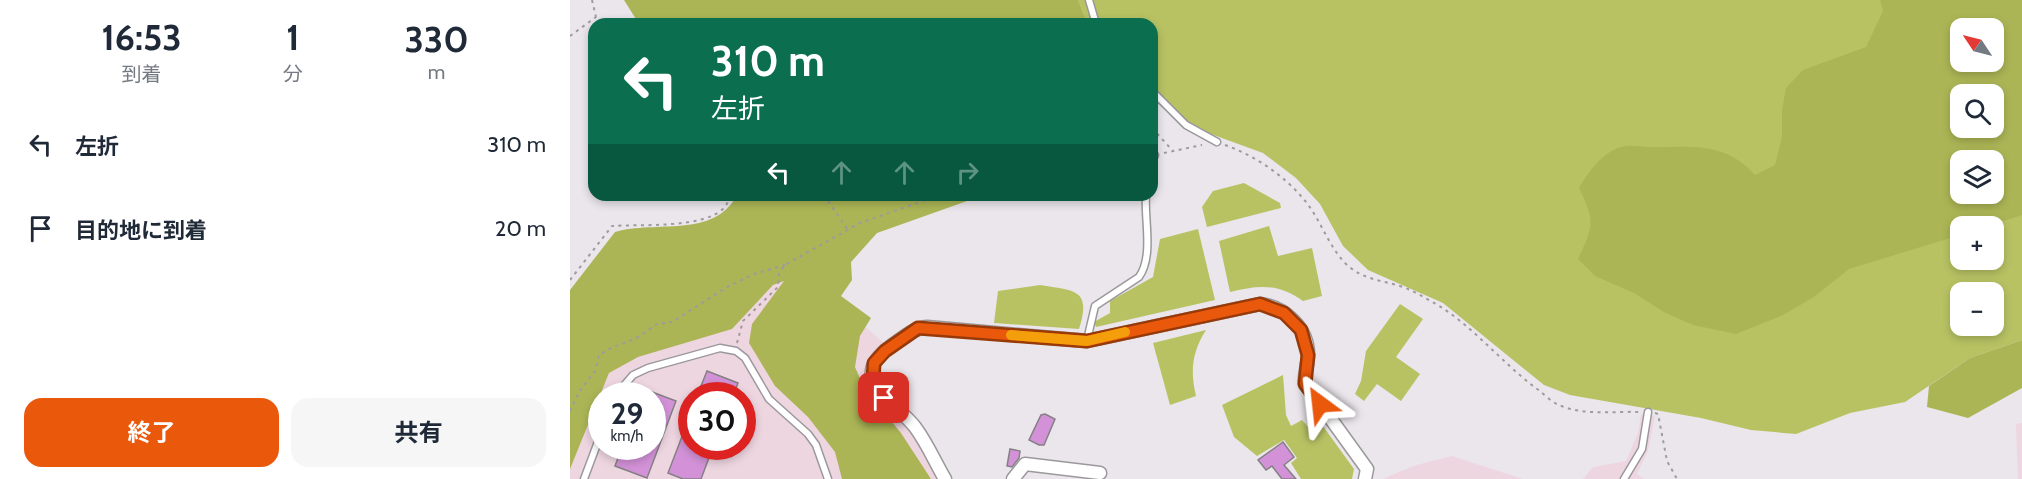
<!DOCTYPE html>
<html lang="ja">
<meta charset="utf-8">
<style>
body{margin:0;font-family:Cabin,"Noto Sans JP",sans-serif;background:#f6f6f7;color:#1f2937;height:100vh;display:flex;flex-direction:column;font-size:22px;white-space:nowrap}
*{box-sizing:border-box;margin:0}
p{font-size:20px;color:#747a83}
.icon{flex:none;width:33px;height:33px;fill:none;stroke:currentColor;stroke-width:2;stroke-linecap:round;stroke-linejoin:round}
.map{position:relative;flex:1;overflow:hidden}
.side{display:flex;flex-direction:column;background:#fff;width:570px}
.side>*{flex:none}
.banner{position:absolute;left:18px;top:18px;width:570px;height:183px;border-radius:18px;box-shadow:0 3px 9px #0003;background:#0b6e4f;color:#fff;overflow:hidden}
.needle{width:39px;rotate:305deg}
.fabs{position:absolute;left:1380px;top:18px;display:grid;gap:12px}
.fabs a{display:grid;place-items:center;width:54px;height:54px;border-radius:12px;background:#fff;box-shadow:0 3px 9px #0003;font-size:30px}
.speed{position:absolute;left:18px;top:382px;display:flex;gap:12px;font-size:30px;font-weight:700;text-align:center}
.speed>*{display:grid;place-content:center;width:78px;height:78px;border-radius:50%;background:#fff;box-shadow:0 3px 9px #0003;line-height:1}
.speed small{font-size:15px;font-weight:400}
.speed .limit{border:9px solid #d22;background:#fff;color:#111}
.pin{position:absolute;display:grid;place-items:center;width:51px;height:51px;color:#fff;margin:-26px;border-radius:12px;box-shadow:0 3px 9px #0006}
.me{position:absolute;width:66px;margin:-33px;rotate:330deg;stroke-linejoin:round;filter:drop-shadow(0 0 4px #0008)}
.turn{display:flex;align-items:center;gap:21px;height:126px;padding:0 24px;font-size:27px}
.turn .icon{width:78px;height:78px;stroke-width:2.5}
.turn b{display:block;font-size:42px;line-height:51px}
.lanes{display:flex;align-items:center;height:57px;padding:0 24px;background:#0003;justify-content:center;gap:30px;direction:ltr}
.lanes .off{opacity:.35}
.eta{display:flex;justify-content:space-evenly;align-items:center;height:102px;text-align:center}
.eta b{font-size:36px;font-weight:700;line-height:42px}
.button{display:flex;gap:12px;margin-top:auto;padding:12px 24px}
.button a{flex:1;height:69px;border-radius:18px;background:#ea580c;color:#fff;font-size:24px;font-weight:700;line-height:69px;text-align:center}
.button a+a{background:#f6f6f7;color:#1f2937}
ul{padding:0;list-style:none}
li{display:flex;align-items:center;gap:18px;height:84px;padding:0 24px}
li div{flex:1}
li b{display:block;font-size:22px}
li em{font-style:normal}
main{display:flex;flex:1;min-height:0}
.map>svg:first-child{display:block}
.education{fill:#eed6e1;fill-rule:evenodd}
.green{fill:#b8c263;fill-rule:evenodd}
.forest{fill:#acb555;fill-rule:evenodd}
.building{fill:#d392d8;stroke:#848084;stroke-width:1.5}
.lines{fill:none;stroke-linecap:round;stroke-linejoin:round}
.service-casing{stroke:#9b989c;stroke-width:9}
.minor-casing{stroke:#9b989c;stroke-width:15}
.path{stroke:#9e9a9e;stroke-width:2;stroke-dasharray:3 4.5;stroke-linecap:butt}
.service{stroke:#fff;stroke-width:6}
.minor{stroke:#fff;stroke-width:12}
.route-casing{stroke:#983908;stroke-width:15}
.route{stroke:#ea580c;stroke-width:10}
.slow{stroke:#f59e0b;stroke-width:10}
</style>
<main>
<section class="side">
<div class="eta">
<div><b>16:53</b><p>到着</p></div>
<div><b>1</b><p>分</p></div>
<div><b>330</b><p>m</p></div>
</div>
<ul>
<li><svg class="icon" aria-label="left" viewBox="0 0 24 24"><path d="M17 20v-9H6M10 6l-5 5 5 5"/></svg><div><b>左折</b></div><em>310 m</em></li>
<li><svg class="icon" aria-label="arrive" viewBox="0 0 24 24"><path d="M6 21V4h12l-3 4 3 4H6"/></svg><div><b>目的地に到着</b></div><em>20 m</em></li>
</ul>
<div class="button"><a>終了</a><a>共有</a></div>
</section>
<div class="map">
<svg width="1452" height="479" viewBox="0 0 1452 479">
<rect width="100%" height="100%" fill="#eae6eb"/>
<path class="education" d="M205 249 314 343 298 361 296 370 298 385 319 413 343 434 369 479H0V374ZM32 396H82V447H32ZM122 396H172V447H122Z
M1071 414 1085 416 1078 451 1067 474 1074 479H1013L1023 467 1056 461 1068 433Z
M1452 423V479H1448L1446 424Z
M882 456 953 479H813L843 466Z"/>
<path class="green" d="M508 0H1452V340L1400 358 1335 402 1280 413 1226 434 1181 430 1131 418 1000 395 974 385 873 303 798 270 773 246 750 204 726 178 693 153 616 125 582 99V24H518ZM1390 28H1424V62H1390ZM1390 94H1424V128H1390ZM1390 160H1424V194H1390ZM1390 226H1424V260H1390ZM1390 292H1424V326H1390Z
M674 183 710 203 711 208 637 227 632 207 643 191Z
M699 226 708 256 742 248 752 296 733 301C708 283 688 285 660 292L649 241Z
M628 229 645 300 526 327 524 322 540 313V301L583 277 590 239Z
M470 285C504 291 522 288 509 329L424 323 428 291Z
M830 304 853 319 826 357 850 374 831 401 807 384 794 401 785 394 791 381 796 351Z
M636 330C622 352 620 371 626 396L600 405 583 343Z
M713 375 716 415 721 426 732 420 739 428 750 422 784 469 782 479H731L721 463 727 458 714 440 687 456 664 437 652 405Z"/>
<path class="forest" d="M54 0H508L518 24H69Z
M1310 0H1452V215L1418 226H1390V235L1279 269 1244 297 1213 315 1166 334 1123 325 1094 312 1064 293 1025 276 1008 259C1024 225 1025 221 1009 188 1018 172 1033 152 1051 147 1060 144 1074 147 1083 147 1123 147 1156 142 1185 175L1205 165 1212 137V110L1216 88 1233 70 1296 47 1313 11ZM1390 28H1424V62H1390ZM1390 94H1424V128H1390ZM1390 160H1424V194H1390Z
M167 195H414L307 233 281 262 282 280 271 296 301 318 290 336 285 367 295 390 331 433 361 479H272L265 452 238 417 205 386 179 343 182 324 214 281 203 285 162 329 68 357 39 373 0 469V290L45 232C86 220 144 239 167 195Z
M1452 340V388L1398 418 1357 407 1359 386 1400 358Z"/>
<path class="building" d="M137 371 168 383 163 396H127Z
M82 392 106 401 77 478 45 466 52 447H82Z
M121 413 122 447H143L131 479H113L98 473Z
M475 414 485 419 474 445H469L459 440 471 415Z
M713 442 724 457 714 465 726 479H712L702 466 696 470 688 460Z
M440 449 450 451 449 458 442 467 437 466Z"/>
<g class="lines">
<defs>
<path id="service" d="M519 0 526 24
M582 91 616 125 647 142
M582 163 585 155
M517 340 525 306 569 277C584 256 574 219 576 195
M45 396 63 375 78 368 150 348 166 351 175 358 199 399 238 434 246 445 258 479
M14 479 32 431
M1054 479 1072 449 1078 412"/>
<path id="minor" d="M375 479C365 462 357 443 345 427 325 401 274 380 321 346 333 338 343 328 357 327L517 341 690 304C715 307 738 328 738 355 738 365 734 374 735 383L797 469 795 479
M443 479 455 464 530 473"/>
</defs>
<use href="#service" class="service-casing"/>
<use href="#minor" class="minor-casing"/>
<path class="path" d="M22 0 26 17 35 24
M0 36 26 17
M582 128 603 151
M655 145C686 156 715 176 736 202 751 221 758 245 775 263 792 280 812 280 833 287 844 291 855 298 866 304 903 326 932 363 967 389 974 394 981 402 989 405 1013 416 1045 411 1070 412
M594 153 632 145
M254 195 278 230
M0 280 42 226C71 224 133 229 154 208 157 205 159 199 161 195
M167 343 173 321 208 287 209 273 215 265 290 223 370 195
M0 411 9 392 25 371 29 355 43 347 65 339 87 324 102 322 157 287 184 274 215 265
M1085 413 1088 414 1097 461 1107 479"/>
<use href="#service" class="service"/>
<use href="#minor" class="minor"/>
</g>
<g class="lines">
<defs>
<path id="route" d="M314 398 303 381 304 363 315 351 348 328 517 341 690 304 714 313 731 330 738 355 735 384 750 404"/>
</defs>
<use href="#route" class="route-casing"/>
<use href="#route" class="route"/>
<path class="slow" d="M441 335 517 341 555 332"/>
</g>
</svg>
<div class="fabs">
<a><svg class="needle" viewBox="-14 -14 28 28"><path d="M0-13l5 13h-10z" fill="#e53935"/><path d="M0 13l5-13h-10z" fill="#747a83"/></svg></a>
<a><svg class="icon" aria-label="search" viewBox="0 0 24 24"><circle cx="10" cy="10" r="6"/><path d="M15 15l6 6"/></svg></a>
<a><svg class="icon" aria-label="layers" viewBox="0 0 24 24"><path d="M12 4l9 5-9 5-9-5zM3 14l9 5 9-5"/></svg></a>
<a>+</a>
<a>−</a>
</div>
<div class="speed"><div>29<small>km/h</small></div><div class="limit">30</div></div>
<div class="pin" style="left:314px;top:398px;background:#d93025"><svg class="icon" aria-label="arrive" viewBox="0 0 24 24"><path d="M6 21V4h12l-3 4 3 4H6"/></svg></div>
<svg class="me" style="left:750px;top:404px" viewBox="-20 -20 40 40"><path d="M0-17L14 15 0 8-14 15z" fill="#ea580c" stroke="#fff" stroke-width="4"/></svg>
<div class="banner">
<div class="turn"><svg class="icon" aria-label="left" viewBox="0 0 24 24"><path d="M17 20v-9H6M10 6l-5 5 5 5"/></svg><div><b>310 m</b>左折</div></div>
<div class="lanes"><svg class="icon" aria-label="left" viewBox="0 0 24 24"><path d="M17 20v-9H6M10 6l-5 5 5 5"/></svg><svg class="icon off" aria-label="ahead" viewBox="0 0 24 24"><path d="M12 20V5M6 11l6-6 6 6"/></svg><svg class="icon off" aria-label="ahead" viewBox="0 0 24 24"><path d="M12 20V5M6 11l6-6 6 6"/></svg><svg class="icon off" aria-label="right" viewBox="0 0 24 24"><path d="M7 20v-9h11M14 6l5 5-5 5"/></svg></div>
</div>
</div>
</main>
